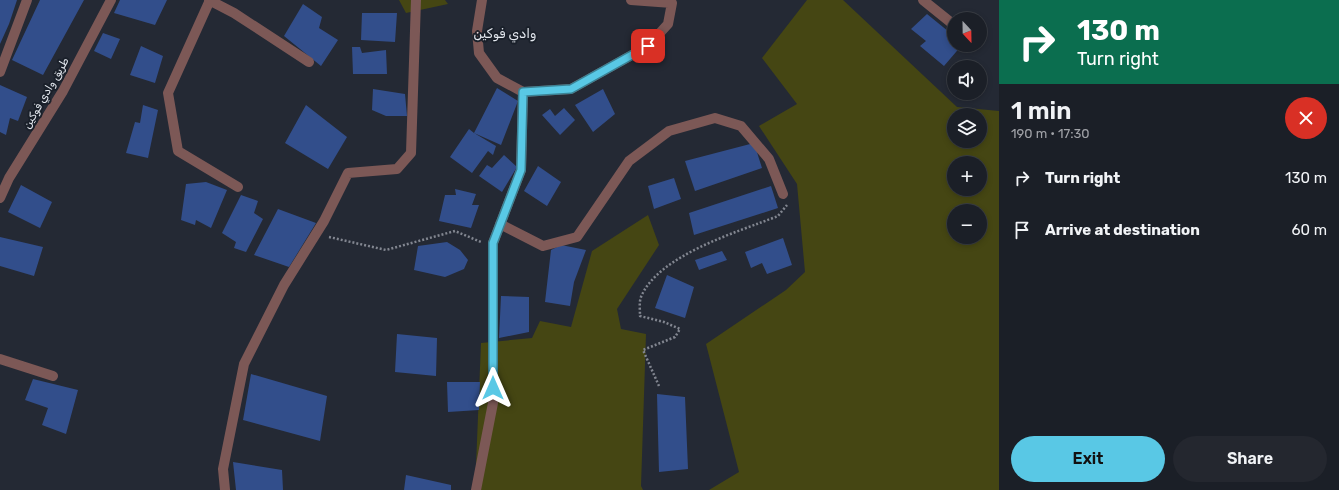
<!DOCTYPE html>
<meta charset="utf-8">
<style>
body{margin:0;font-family:Rubik,Vazirmatn,sans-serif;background:#24272f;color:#f1f3f6;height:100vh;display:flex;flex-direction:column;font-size:15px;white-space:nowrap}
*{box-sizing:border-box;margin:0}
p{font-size:13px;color:#a0a2a7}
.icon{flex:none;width:22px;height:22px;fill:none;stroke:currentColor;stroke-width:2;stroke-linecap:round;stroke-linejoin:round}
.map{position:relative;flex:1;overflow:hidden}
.drawer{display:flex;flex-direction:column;background:#1b1f27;width:340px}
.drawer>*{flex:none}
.hud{background:#0b6e4f;color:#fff;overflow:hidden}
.needle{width:26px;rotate:158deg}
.controls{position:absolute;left:947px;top:12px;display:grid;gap:8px}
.controls a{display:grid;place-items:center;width:40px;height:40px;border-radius:50%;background:#1b1f27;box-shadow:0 2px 6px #0003,0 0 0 1px #393d44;font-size:20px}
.pin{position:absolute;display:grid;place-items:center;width:34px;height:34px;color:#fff;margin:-17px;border-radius:8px;box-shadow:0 2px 6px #0006}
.me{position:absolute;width:44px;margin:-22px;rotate:0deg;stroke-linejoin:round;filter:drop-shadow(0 0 3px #0008)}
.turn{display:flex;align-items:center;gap:14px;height:84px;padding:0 12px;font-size:18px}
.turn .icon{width:52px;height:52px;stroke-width:2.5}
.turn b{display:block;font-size:28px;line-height:34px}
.round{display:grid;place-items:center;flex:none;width:42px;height:42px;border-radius:21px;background:#24272f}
.headline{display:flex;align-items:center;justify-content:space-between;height:68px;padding:0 12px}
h1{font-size:24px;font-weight:600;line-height:30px}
.cta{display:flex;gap:8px;margin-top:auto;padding:8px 12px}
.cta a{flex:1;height:46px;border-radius:24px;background:#59c8e5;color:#111;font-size:16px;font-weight:600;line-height:46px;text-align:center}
.cta a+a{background:#24272f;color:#f1f3f6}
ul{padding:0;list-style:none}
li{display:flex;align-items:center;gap:12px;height:52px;padding:0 12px}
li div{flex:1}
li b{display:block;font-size:15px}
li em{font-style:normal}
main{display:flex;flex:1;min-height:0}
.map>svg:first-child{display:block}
.green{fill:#454613;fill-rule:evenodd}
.building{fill:#324e8b}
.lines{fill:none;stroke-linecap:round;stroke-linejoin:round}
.path{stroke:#828690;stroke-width:2.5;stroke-dasharray:2 2;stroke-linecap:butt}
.minor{stroke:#7c5856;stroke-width:10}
.tertiary{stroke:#7c5856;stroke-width:10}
.route-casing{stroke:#3a8295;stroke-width:10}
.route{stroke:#59c8e5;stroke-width:7}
.labels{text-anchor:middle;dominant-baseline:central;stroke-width:4;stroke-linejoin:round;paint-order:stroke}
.street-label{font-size:11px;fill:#e5e9f0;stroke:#1a202a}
.quarter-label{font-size:13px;fill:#e5e9f0;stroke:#1a202a}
</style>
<main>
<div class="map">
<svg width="999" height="490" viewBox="0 0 999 490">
<rect width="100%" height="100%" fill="#242934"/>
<path class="green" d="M399 0H445L448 4 406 13Z
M807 0H843L957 107 999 111V490H709L739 472 706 344 786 290 805 272 797 184 759 126 797 104 762 58ZM954 115H980V141H954ZM954 163H980V189H954ZM954 211H980V237H954Z
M648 215 659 245 617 309 621 329 646 334 641 486 643 490H475L481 343 532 338 540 321 571 327 592 251Z"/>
<path class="building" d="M0 0H17L9 24 0 44Z
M40 0H84L43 75 12 60Z
M120 0H167L155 25 114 13Z
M303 4 322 17 319 28 338 40 321 66 284 36Z
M362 13H397L395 42 361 40Z
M927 14 954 36V45H962L944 66 920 46 926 41 911 29Z
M103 33 120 39 111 59 94 51Z
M141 46 163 56 155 83 130 75Z
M352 47H360L362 53 386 50 387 74H353Z
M0 85 27 97 18 121 10 118 6 135 0 132Z
M497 88 518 101 501 145 474 133 496 146 493 155 488 151 472 173 450 157 469 129 474 133Z
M373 89 405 94 407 116H386L372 110Z
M603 89 615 114 593 132 575 105Z
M143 105 158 110 148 158 126 153 135 122 140 123Z
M306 105 347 137 328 169 285 143Z
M564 108 575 120 560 135 542 115 550 109 555 116Z
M754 143 762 168 695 191 685 161Z
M504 155 517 167 502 192 479 176 487 165 492 168Z
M538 166 561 182 547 206 524 191Z
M674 178 681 199 654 209 648 186Z
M206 182 227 190 211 228 196 220 195 225 181 220 186 184Z
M21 185 52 202 40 228 8 212Z
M771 186 778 208 694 235 689 213Z
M455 189 476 194 472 205H479L471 228 439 221 445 195H456Z
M241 195 258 201 254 213 263 219 246 252 234 248 236 242 222 233Z
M278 209 316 223 289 267 254 255Z
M0 237 43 247 34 276 0 266Z
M783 238 792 265 767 274 762 263 751 268 745 252Z
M447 242 460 250 468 260 464 269 445 277 414 270 418 246Z
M561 245 586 250 574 282 570 306 545 302 551 250Z
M722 251 727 260 699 270 695 260Z
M667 275 694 287 685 318 655 308Z
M501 296 529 297V332L499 338Z
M397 334 437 338 436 376 395 372Z
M251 374 327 396 320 441 243 420Z
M33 379 78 390 66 434 42 425 48 408 25 400Z
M447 382H480L479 410 448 412Z
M657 394 685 397 688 469 659 472Z
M233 462 282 470 283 490H236Z
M406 475 451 485V490H404Z"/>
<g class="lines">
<path class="path" d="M329 237 386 250 455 231 481 242
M659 386 643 350 675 337 680 329 664 322 640 316C640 310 639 302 641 297 658 255 738 232 778 216L787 205"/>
<path class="minor" d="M209 0 234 13 309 62
M210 0 168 93 178 151 238 187
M482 0 477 31 479 53 497 78 523 92
M923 0 954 25
M0 72 27 0
M500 224 543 246 577 237 629 161 669 131 715 118 741 126 769 159 783 194
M0 359 53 376
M225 490 223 469 244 364 284 285 324 221 348 173 397 169 411 153 416 0
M476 490 493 403V243L521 170 523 92 571 89 648 46 668 24 672 3 631 0"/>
<path class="tertiary" d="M0 198 9 178 63 91 111 0"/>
</g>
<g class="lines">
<defs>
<path id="route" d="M493 388V243L521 170 523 92 571 89 648 46"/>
</defs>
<use href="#route" class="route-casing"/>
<use href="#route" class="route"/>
</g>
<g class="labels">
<g class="street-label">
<text transform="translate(46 93) rotate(-60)">طريق وادي فوکين</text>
</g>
<g class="quarter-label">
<text x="505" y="33">وادي فوكين</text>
</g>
</g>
</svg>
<div class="controls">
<a><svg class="needle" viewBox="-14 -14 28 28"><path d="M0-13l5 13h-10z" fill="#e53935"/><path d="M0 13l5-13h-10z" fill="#a0a2a7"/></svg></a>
<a><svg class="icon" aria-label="sound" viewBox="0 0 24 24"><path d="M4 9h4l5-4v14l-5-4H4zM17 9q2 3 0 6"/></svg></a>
<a><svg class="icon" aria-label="layers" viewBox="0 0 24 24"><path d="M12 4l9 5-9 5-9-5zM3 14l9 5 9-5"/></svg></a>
<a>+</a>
<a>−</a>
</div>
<div class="pin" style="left:648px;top:46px;background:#d93025"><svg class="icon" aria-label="arrive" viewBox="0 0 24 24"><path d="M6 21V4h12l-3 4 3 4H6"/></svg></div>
<svg class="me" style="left:493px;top:388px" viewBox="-20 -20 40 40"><path d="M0-17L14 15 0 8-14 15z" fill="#59c8e5" stroke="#fff" stroke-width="4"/></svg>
</div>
<section class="drawer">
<div class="hud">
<div class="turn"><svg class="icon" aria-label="right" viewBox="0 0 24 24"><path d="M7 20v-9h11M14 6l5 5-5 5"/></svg><div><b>130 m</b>Turn right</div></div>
</div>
<div class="headline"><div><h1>1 min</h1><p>190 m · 17:30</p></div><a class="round" style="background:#d93025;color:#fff"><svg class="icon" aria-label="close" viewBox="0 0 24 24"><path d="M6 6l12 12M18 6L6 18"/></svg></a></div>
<ul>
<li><svg class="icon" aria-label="right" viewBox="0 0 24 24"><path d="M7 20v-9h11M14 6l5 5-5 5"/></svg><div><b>Turn right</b></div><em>130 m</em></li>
<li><svg class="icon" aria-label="arrive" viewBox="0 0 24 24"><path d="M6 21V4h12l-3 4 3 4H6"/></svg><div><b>Arrive at destination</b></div><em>60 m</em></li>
</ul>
<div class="cta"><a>Exit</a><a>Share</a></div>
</section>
</main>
